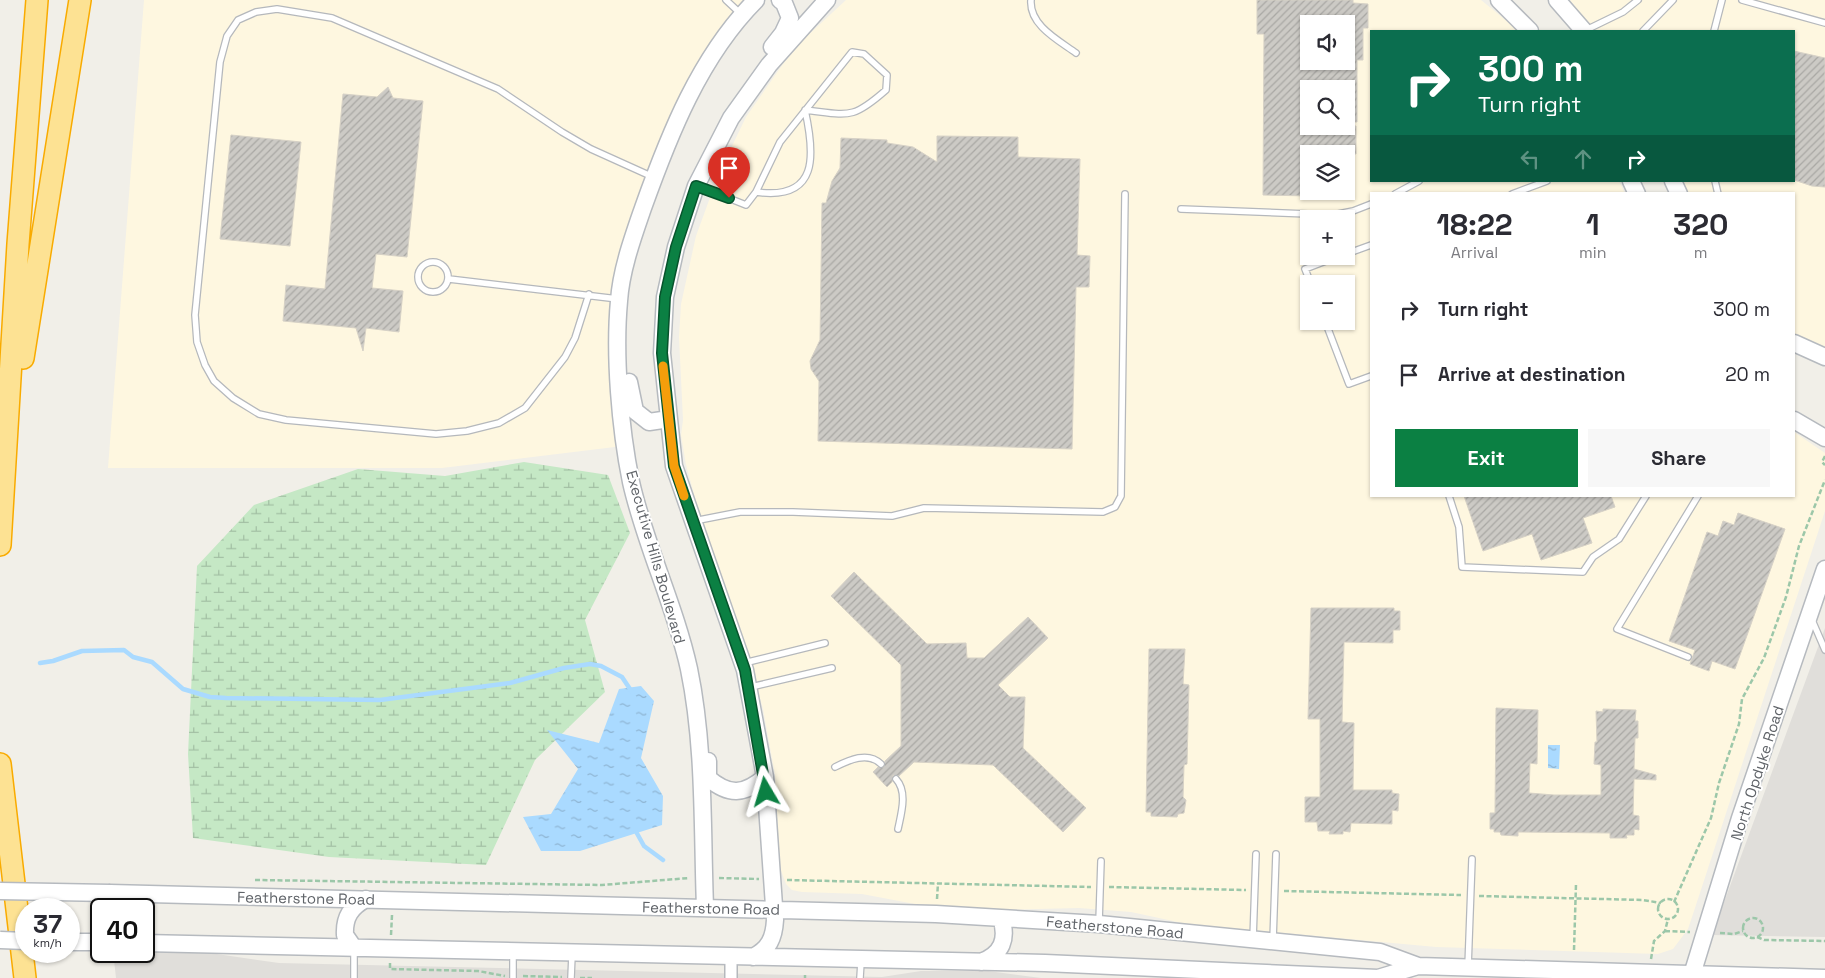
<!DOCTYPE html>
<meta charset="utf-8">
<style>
body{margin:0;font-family:"Space Grotesk",sans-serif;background:#f7f7f7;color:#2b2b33;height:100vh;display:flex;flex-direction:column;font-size:19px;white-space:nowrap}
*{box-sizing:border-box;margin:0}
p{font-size:16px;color:#7c7c81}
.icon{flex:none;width:28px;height:28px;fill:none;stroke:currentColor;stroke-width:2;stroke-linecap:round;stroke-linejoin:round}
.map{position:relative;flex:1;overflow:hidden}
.sheet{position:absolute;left:1370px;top:192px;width:425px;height:305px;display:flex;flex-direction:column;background:#fff;border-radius:0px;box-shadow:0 1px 4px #0004}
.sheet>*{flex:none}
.banner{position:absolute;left:1370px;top:30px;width:425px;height:152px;border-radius:0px;box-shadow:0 1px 4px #0004;background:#0b6e4f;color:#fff;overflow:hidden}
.fabs{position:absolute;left:1300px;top:15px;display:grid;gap:10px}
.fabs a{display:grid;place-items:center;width:55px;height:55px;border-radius:0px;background:#fff;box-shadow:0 1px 4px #0004;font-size:25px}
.speed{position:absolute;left:15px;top:898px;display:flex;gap:10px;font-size:25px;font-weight:700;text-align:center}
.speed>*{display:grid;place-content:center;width:65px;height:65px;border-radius:50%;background:#fff;box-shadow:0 1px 4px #0004;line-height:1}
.speed small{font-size:12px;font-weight:400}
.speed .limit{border:2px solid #111;border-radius:8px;background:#fff;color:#111}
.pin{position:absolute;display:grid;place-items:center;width:42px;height:42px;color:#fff;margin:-51px -21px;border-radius:50% 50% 50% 0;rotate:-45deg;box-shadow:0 0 5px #0007}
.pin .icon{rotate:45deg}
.me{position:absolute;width:55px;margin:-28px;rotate:353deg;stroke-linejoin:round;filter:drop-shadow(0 0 4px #0008)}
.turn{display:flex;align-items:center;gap:18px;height:105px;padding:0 25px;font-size:22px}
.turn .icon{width:65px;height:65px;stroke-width:2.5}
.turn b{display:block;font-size:35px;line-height:42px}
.lanes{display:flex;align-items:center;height:48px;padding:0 25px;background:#0003;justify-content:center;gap:25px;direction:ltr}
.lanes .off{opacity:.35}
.eta{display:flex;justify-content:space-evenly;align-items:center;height:85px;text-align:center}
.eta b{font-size:30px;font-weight:700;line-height:35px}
.primary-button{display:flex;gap:10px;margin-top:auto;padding:10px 25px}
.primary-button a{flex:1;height:58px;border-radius:0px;background:#0b8043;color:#fff;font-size:20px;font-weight:700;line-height:58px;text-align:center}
.primary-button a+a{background:#f7f7f7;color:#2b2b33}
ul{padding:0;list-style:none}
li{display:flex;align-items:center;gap:15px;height:65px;padding:0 25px}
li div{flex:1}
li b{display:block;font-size:19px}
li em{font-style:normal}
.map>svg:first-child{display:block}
.commercial{fill:#fef7e0;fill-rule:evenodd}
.industrial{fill:#e0deda}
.wetland{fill:url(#wetland-marsh)}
.water{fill:url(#water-ripples)}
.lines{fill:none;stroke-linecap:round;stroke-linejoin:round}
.stream{stroke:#aadaff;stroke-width:4.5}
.building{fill:url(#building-hatch);stroke:#d6d1c6;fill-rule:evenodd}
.lane-casing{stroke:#b5b8bc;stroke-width:8}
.street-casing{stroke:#b5b8bc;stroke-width:14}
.secondary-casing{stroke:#b6babf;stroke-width:19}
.highway-casing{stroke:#f9ab00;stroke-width:24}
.path{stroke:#9cc7a9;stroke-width:2.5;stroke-dasharray:5 2.5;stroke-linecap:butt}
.lane{stroke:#fff;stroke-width:5.5}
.street{stroke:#fff;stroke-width:11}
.secondary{stroke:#fff;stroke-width:16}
.highway{stroke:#fde293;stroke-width:21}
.secondary-bridge-casing{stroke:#b6babf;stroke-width:19;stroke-linecap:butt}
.secondary-bridge{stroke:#fff;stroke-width:16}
.route-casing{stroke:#07532c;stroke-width:12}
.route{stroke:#0b8043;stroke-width:9}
.slow{stroke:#f59e0b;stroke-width:9}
.labels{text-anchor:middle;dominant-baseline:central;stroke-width:4;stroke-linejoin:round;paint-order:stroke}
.street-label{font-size:15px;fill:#5f6368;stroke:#fff}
</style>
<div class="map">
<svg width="1825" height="978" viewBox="0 0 1825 978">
<defs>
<pattern id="wetland-marsh" width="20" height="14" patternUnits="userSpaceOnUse" patternTransform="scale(1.25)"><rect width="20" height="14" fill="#c5e8c5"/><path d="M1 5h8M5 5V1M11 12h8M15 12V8" fill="none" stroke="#a3c0a4"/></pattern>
<pattern id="water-ripples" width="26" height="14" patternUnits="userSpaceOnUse" patternTransform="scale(1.25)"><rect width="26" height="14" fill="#aadaff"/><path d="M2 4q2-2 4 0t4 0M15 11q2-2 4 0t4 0" fill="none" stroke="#8eb4d2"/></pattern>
<pattern id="building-hatch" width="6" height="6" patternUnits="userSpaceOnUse" patternTransform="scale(1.25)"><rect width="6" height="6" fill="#cccac5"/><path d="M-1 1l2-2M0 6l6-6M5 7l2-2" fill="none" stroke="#a9a8a4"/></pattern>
</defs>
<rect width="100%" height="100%" fill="#f1efe8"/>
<path class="commercial" d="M144 0H754L729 24 625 252 623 446 442 468H108Z
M846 0H1481L1519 31H1371V181H1619L1625 194H1371V496H1794V432L1825 453V511L1695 908 1688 929 1673 949 1658 954 1436 947 1187 924 1131 912 1079 908 992 910 920 905 862 894 802 892 792 890 786 884 780 868 775 775 763 709 746 647 697 505 686 465 681 435 683 420 679 337 681 304 696 236 719 173 746 117 783 64 805 38ZM1309 24H1346V61H1309ZM1309 89H1346V126H1309ZM1309 154H1346V191H1309ZM1309 219H1346V256H1309ZM1309 284H1346V321H1309Z
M1570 0H1825V353L1794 337V194H1687L1681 181H1794V31H1594Z"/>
<path class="industrial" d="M1825 628V937L1712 935Z
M144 950 203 952 279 963 882 977 921 971H988L1041 978H116L113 951Z"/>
<path class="wetland" d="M524 462 608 475 630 533 585 620 605 692 535 760 486 865 329 857 193 838 188 754 197 566 254 505 358 469 445 476Z"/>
<path class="water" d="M641 686 654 701 641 758 663 796 662 825 580 851H541L523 817 551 814 578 769 547 730 599 743 619 689Z
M1548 745H1560L1559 769 1548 768Z"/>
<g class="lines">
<path class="stream" d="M40 663 53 661 82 651 124 650 133 657 152 662 183 689 210 697 226 698 380 700 510 683 564 668 590 664 601 666 622 677 632 692
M634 828 644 846 663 860"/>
</g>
<path class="building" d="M1257 0H1353V3L1368 4V28H1363V60H1357V122H1346V89H1309V126H1356V154H1309V196L1263 195 1264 34H1257ZM1309 24H1346V61H1309Z
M1794 51 1825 58V187L1812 186 1794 180Z
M388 87 393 98 423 101 407 257 376 254 372 288 403 291 399 332 366 328 363 351 356 328 283 321 286 285 325 289 343 94 377 97Z
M231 135 301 142 290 246 220 239Z
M937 136 1018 137V157L1080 159 1077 255 1090 256 1089 287H1076L1072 449 818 441 819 381 811 369 810 361 820 340 822 203H826L832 181 840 168 841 138 887 140V143L913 147 937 162Z
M1464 496H1611L1615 507 1583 518 1592 543 1541 560 1532 534 1483 551Z
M1738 513 1785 529 1735 669 1712 661 1709 671 1690 664 1695 650 1669 641 1707 532 1718 536 1723 521 1734 525Z
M854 572 927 644 966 643 967 658H984L1028 617 1048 638 998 685 1010 697H1025L1023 748 1086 808 1063 832 993 765 914 762 899 776 893 775 892 782 887 787 873 772 878 767H884L885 761 901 746V665L831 596Z
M1311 608H1394V611H1400V630H1393V643L1344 642 1342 722 1354 723 1353 790H1392V793L1399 794 1398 811 1392 810V824L1351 823 1350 832 1343 831V834H1329L1330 831H1318L1317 822H1305V797H1320V719H1308Z
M1149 649H1185L1183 684 1189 685 1187 764 1184 765 1183 797 1186 800 1184 813 1178 814 1177 817 1151 816V812H1146Z
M1496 708 1538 710 1537 764 1530 763 1529 793 1554 795H1601V765L1594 764 1595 742H1597L1596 711 1603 712V709L1636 710 1635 721H1638V738H1635L1634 769 1656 775V780L1634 779 1633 815 1639 816V830L1634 829V835H1626L1627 838H1610V833L1518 832V836L1501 835 1500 832H1494V829H1490V813H1495Z"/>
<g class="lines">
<defs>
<path id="lane" d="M726 0 742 15
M1031 0C1029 25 1058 40 1076 53
M1742 0 1825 23
M1586 30 1623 12 1638 0
M1643 31 1673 0
M1714 31 1722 0
M1715 181 1718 194
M698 186 746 205 756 192 780 142 852 52 864 54 887 75 886 90C852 120 849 115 805 110 815 155 819 201 756 192
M1395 194 1419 181
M1512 194 1547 181
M1181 209 1333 215 1353 211 1371 204
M1346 254 1371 245
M418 277a15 15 0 1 1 30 0a15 15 0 1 1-30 0Z
M449 279 618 299
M1311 284 1305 269 1339 256
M589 294 575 338 565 357 525 408 499 423 467 431 436 434 286 420 259 414 233 398 214 381 205 365 197 342 195 315 220 62 227 36 238 20 256 12 277 9 332 18 498 89 562 132 591 149 653 177
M1325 321 1349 384 1371 376
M1449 496 1459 527 1462 567 1583 572 1593 557 1619 539 1646 496
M694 521 740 512H793L892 516 924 508 1103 512 1115 507 1121 496 1125 194
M1812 620 1825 650
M1688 657 1617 629 1698 496
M744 663 825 643
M751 687 832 668
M835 767C849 760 868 751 881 764
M896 779C908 792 901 814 898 829
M1099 922 1101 861
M1253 939 1256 854
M1273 940 1276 854
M354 950V978
M1468 967 1472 859
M513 978V952
M571 978 572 955
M860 978 861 962"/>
<path id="street" d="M731 978V957"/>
<path id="secondary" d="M1499 0 1530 31
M1557 0 1584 31
M772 47 783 33 790 18 784 3 780 0
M1631 181 1637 194
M1673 181 1679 194
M1794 343 1825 357
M629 382 635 411 649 422 669 419
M1794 420 1825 438
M708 761V778C729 796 744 795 765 777
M110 893 936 914 1099 924 1380 952 1418 966 1825 978
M705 907C702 829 705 746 689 669 675 605 645 545 631 482 620 428 614 355 619 301 621 270 633 237 643 208 669 135 700 56 756 0
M69 942H101
M144 943 1045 963 1378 978 1418 966
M354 948 345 935C344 917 351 907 366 899
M753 957C769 949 774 938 775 920L765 777 745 670 674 466 662 353 665 297 676 247 696 186 731 118 769 65 827 0
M981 962C1002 954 1008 939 1001 918
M1691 978 1740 818 1825 569"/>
<path id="highway" d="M23 358 80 0
M0 545 18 244 37 0
M0 764 25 978"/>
</defs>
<use href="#lane" class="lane-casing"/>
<use href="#street" class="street-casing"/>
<use href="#secondary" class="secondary-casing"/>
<use href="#highway" class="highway-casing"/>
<path class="path" d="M1825 456 1822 462 1825 465
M719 878 759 879
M255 880 602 885 689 878
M787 880 1091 887
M1109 887 1246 890
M1284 891 1461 895
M1479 896 1643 900 1661 903
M937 899 938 883
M1658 909a10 10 0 1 1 20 0a10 10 0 1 1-20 0Z
M1674 902 1711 818 1719 783 1739 724 1742 699 1764 658 1786 597 1799 546 1825 480
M1743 928a10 10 0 1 1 20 0a10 10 0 1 1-20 0Z
M1665 931 1690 932
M1720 933 1734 934 1743 931
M391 935 392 915
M1757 937 1764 940 1825 941
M1574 950 1576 884
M1651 959 1654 941 1665 931 1668 919
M390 963V969L478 971 505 976
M523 976 562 977
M580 978H592
M805 978V975"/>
<use href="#lane" class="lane"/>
<use href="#street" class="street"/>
<use href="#secondary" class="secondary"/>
<use href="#highway" class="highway"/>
<defs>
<path id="secondary-bridge" d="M0 891 110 893
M0 940 26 941"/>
</defs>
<use href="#secondary-bridge" class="secondary-bridge-casing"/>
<use href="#secondary-bridge" class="secondary-bridge"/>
</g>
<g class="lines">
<defs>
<path id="route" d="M729 198 696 186 676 247 665 297 662 353 674 466 745 670 766 792"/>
</defs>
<use href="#route" class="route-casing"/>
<use href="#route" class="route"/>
<path class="slow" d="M663 366 674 466 684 496"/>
</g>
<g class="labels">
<g class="street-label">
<text transform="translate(656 557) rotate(74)">Executive Hills Boulevard</text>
<text transform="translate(1757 773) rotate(-72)">North Opdyke Road</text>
<text transform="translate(306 898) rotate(1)">Featherstone Road</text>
<text transform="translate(711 908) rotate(1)">Featherstone Road</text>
<text transform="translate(1115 927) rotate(5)">Featherstone Road</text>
</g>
</g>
</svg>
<div class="fabs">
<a><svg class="icon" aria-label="sound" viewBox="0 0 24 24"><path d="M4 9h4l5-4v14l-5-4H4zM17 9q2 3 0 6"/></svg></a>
<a><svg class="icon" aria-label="search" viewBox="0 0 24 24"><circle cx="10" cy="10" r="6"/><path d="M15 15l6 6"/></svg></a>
<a><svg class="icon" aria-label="layers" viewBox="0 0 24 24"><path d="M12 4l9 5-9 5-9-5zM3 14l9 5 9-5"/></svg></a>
<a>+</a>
<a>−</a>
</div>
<div class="speed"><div>37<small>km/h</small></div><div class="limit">40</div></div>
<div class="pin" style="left:729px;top:198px;background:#d93025"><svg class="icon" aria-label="arrive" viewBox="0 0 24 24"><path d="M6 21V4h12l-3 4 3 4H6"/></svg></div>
<svg class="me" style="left:766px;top:792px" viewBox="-20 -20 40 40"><path d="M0-17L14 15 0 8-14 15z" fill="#0b8043" stroke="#fff" stroke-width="4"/></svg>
<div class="banner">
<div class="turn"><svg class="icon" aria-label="right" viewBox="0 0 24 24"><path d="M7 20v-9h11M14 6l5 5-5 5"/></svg><div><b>300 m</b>Turn right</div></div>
<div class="lanes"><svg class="icon off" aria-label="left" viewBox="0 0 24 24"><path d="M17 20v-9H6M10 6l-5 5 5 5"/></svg><svg class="icon off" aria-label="ahead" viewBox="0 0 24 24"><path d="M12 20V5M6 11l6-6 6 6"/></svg><svg class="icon" aria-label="right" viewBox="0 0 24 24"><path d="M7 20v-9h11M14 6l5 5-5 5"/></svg></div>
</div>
<section class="sheet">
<div class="eta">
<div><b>18:22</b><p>Arrival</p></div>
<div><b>1</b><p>min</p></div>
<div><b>320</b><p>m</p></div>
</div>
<ul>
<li><svg class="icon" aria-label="right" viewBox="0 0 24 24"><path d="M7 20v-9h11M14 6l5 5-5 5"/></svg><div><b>Turn right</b></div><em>300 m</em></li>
<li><svg class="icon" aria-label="arrive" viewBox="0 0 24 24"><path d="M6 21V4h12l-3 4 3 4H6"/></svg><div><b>Arrive at destination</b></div><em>20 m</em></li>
</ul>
<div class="primary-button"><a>Exit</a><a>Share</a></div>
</section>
</div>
